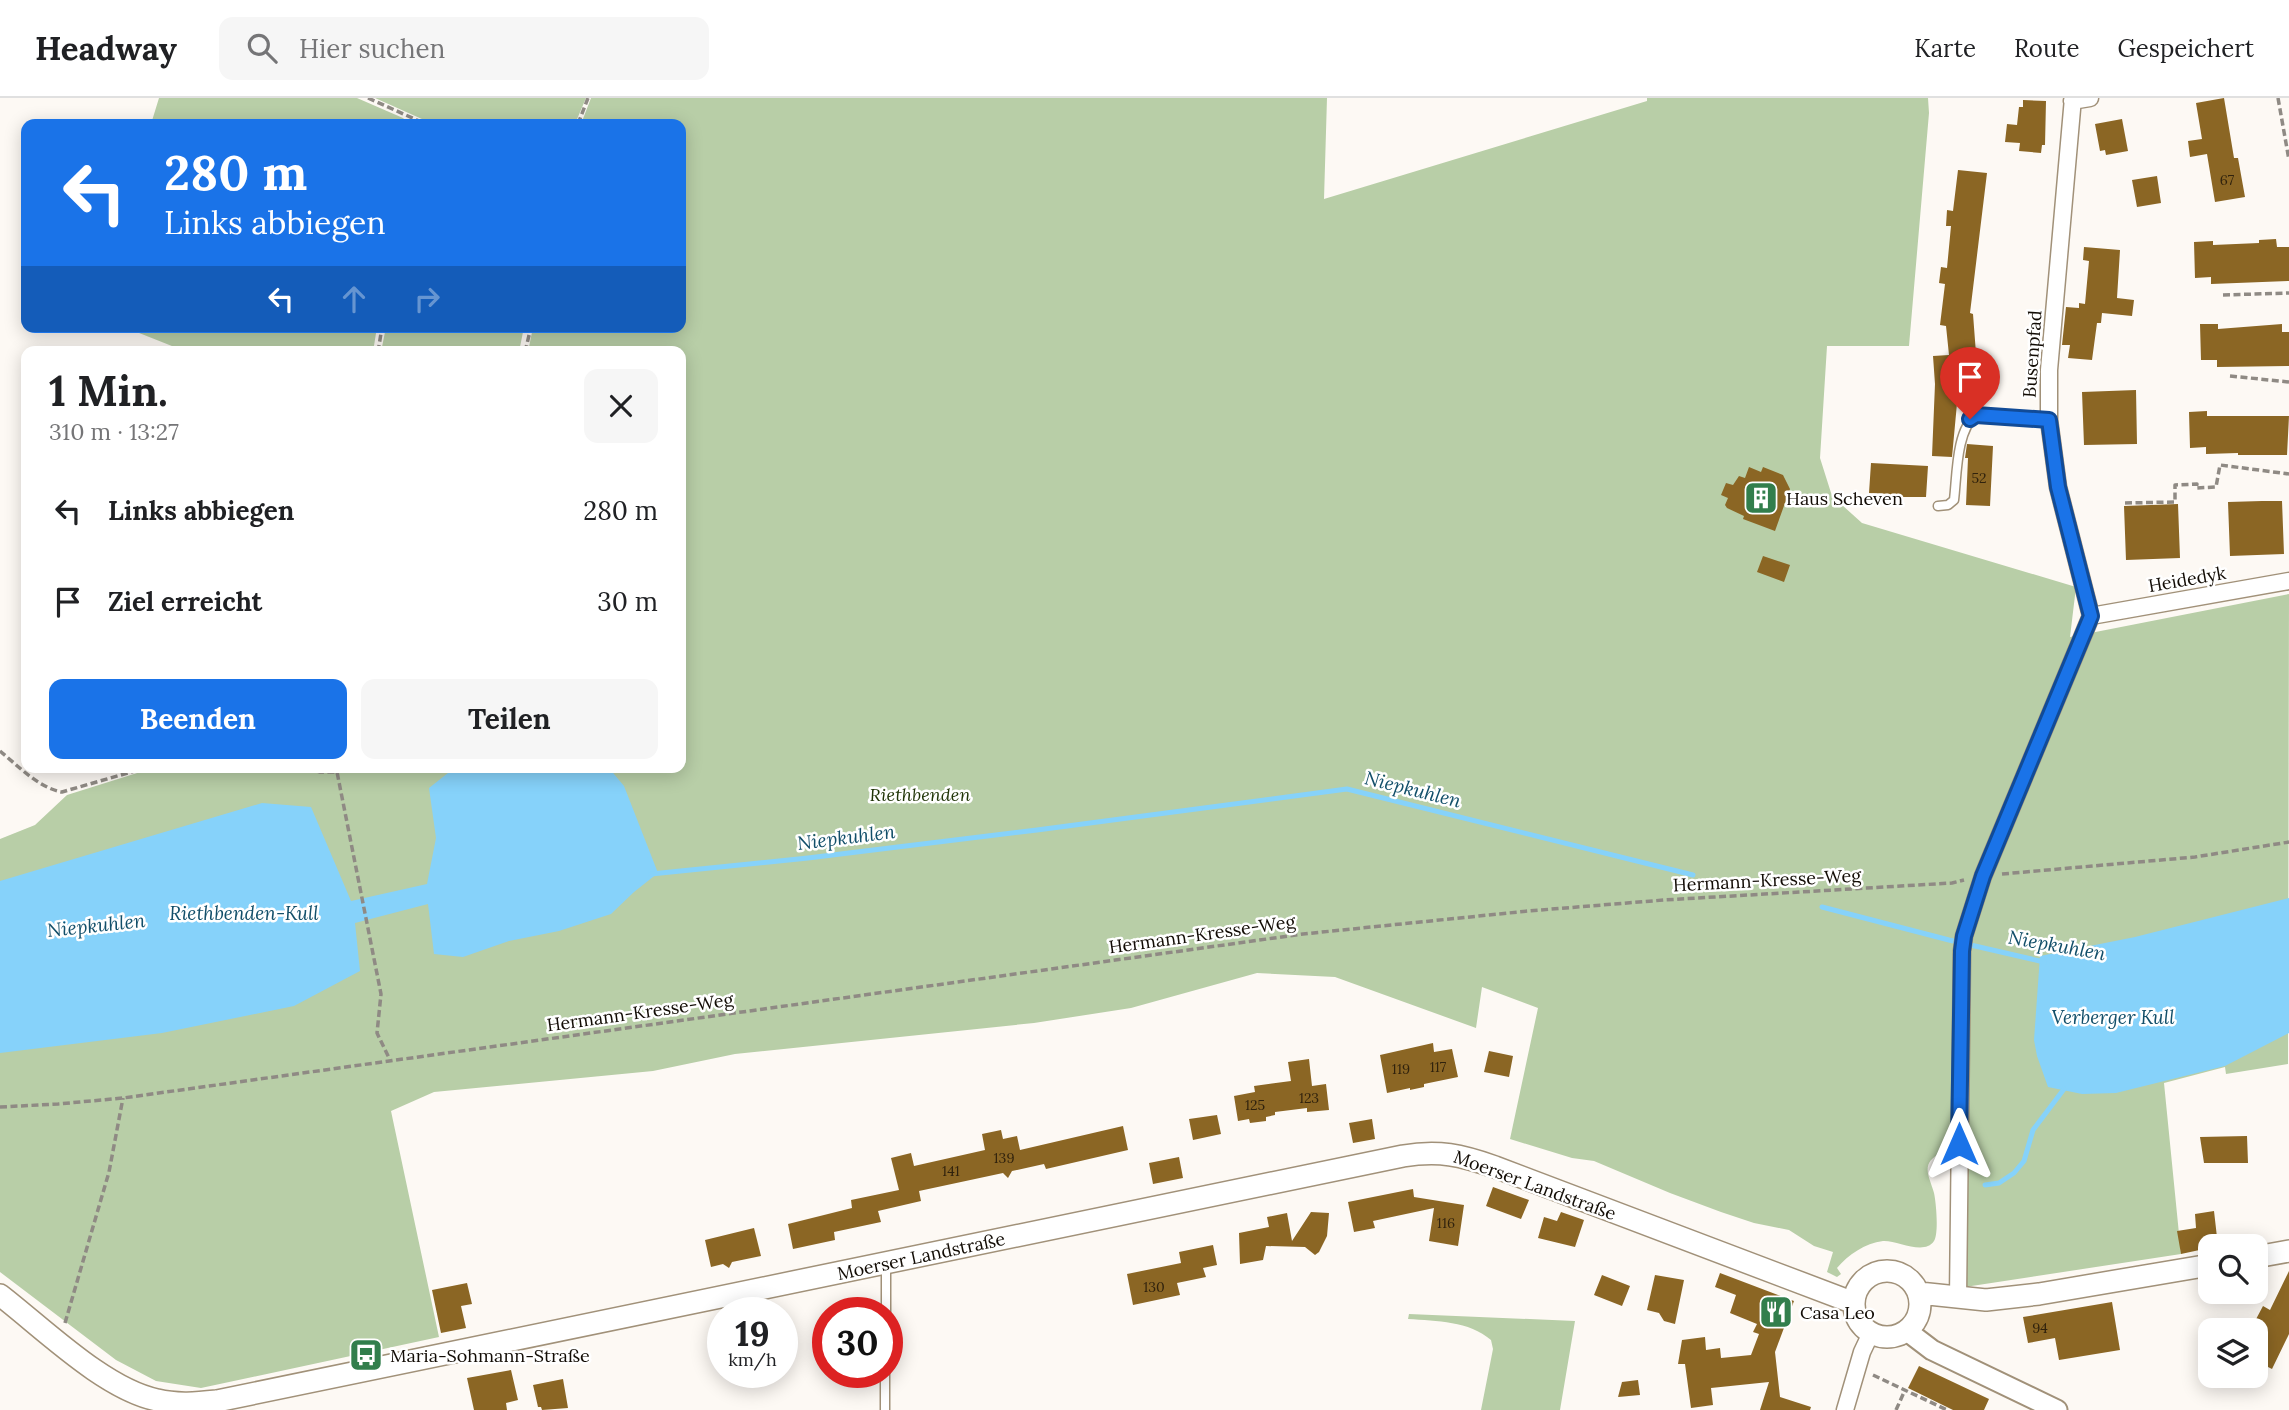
<!DOCTYPE html>
<html lang="de">
<meta charset="utf-8">
<style>
body{margin:0;font-family:Lora,serif;background:#f6f6f6;color:#202124;height:100vh;display:flex;flex-direction:column;font-size:26px;white-space:nowrap}
*{box-sizing:border-box;margin:0}
p{font-size:23px;color:#757577}
.icon{flex:none;width:38px;height:38px;fill:none;stroke:currentColor;stroke-width:2;stroke-linecap:round;stroke-linejoin:round}
.map{position:relative;flex:1;overflow:hidden}
.details{position:absolute;left:21px;top:248px;width:665px;height:427px;display:flex;flex-direction:column;background:#fff;border-radius:14px;box-shadow:0 4px 18px #0003}
.details>*{flex:none}
.top-card{position:absolute;left:21px;top:21px;width:665px;height:214px;border-radius:14px;box-shadow:0 4px 18px #0003;background:#1a73e8;color:#fff;overflow:hidden}
.controls{position:absolute;left:2198px;top:1136px;display:grid;gap:14px}
.controls a{display:grid;place-items:center;width:70px;height:70px;border-radius:14px;background:#fff;box-shadow:0 4px 18px #0003;font-size:35px}
.speed{position:absolute;left:707px;top:1199px;display:flex;gap:14px;font-size:35px;font-weight:700;text-align:center}
.speed>*{display:grid;place-content:center;width:91px;height:91px;border-radius:50%;background:#fff;box-shadow:0 4px 18px #0003;line-height:1}
.speed small{font-size:18px;font-weight:400}
.speed .limit{border:10px solid #d22;background:#fff;color:#111}
.pin{position:absolute;display:grid;place-items:center;width:60px;height:60px;color:#fff;margin:-72px -30px;border-radius:50% 50% 50% 0;rotate:-45deg;box-shadow:0 0 7px #0007}
.pin .icon{rotate:45deg}
.me{position:absolute;width:77px;margin:-38px;rotate:0deg;stroke-linejoin:round;filter:drop-shadow(0 0 5px #0008)}
.turn{display:flex;align-items:center;gap:24px;height:147px;padding:0 28px;font-size:32px}
.turn .icon{width:91px;height:91px;stroke-width:2.5}
.turn b{display:block;font-size:49px;line-height:60px}
.lanes{display:flex;align-items:center;height:66px;padding:0 28px;background:#0003;justify-content:center;gap:35px;direction:ltr}
.lanes .off{opacity:.35}
.round{display:grid;place-items:center;flex:none;width:74px;height:74px;border-radius:14px;background:#f6f6f6}
.headline{display:flex;align-items:center;justify-content:space-between;height:119px;padding:0 28px}
h1{font-size:42px;font-weight:700;line-height:52px}
.action{display:flex;gap:14px;margin-top:auto;padding:14px 28px}
.action a{flex:1;height:80px;border-radius:14px;background:#1a73e8;color:#fff;font-size:28px;font-weight:700;line-height:80px;text-align:center}
.action a+a{background:#f6f6f6;color:#202124}
ul{padding:0;list-style:none}
li{display:flex;align-items:center;gap:21px;height:91px;padding:0 28px}
li div{flex:1}
li b{display:block;font-size:26px}
li em{font-style:normal}
header{display:flex;align-items:center;gap:42px;box-sizing:border-box;height:98px;padding:0 35px;background:#fff;border-bottom:2px solid #e0e0e0}
header strong{font-size:33px}
nav{display:flex;gap:38px;margin-inline-start:auto;font-size:24px}
.search{width:490px;height:63px;background:#f6f6f6;display:flex;align-items:center;gap:18px;box-sizing:border-box;padding:0 24px;border-radius:14px;color:#757577;font-size:26px}
.map>svg:first-child{display:block}
.green{fill:#b8cea7}
.water{fill:#86d2fa}
.lines{fill:none;stroke-linecap:round;stroke-linejoin:round}
.stream{stroke:#86d2fa;stroke-width:5}
.building{fill:#8b6624}
.service-casing{stroke:#a19179;stroke-width:11}
.minor-casing{stroke:#a19179;stroke-width:19}
.tertiary-casing{stroke:#a19179;stroke-width:23}
.secondary-casing{stroke:#a19179;stroke-width:24}
.path{stroke:#8f8a84;stroke-width:3.5;stroke-dasharray:7 3.5;stroke-linecap:butt}
.service{stroke:#fff;stroke-width:8}
.minor{stroke:#fff;stroke-width:16}
.tertiary{stroke:#fff;stroke-width:19}
.secondary{stroke:#fff;stroke-width:21}
.route-casing{stroke:#114b97;stroke-width:18}
.route{stroke:#1a73e8;stroke-width:12}
.labels{text-anchor:middle;dominant-baseline:central;stroke-width:5;stroke-linejoin:round;paint-order:stroke}
.number-label{font-size:14px;fill:#30220d}
.street-label{font-size:18px;fill:#120c05;stroke:#fff}
.poi-label{font-size:18px;fill:#120c05;stroke:#fff;text-anchor:start}
.park-label{font-size:18px;font-style:italic;fill:#1f3406;stroke:#fff}
.water-label{font-size:19px;font-style:italic;fill:#124f6a;stroke:#fff}
</style>
<header>
<strong>Headway</strong>
<div class="search"><svg class="icon" aria-label="search" viewBox="0 0 24 24"><circle cx="10" cy="10" r="6"/><path d="M15 15l6 6"/></svg>Hier suchen</div>
<nav><a>Karte</a><a>Route</a><a>Gespeichert</a></nav>
</header>
<div class="map">
<svg width="2289" height="1312" viewBox="0 0 2289 1312">
<rect width="100%" height="100%" fill="#fdf9f4"/>
<path class="green" d="M159 0H357L403 20 409 26H151Z
M375 0H586L575 26H433Z
M591 0H1327L1324 101 1647 3V0H1928L1929 15 1909 248H1827L1820 360 1832 398 1862 425 2076 489 2070 539 2289 496 2288 966 2226 976 2225 969 2164 985 2181 1156 1965 1189 1968 1012 1953 1010 1954 1035 1949 1041V1061L1943 1054C1919 1065 1929 1077 1934 1095 1936 1104 1939 1135 1934 1143 1924 1158 1897 1142 1883 1143 1865 1145 1848 1157 1837 1170L1841 1176 1837 1179 1827 1174 1833 1154 1814 1148 1789 1132 1754 1125 1721 1114 1670 1095 1594 1063 1572 1060 1510 1041 1538 910 1482 889 1476 930 1335 879 1257 875 1131 910 1034 925 735 956 653 973 434 994 391 1013 439 1239 201 1290 156 1283 116 1262 0 1174V741L35 727 67 697 153 670H681V254H528L533 229H681V26H581Z
M124 229H377L373 254H187Z
M386 229H524L519 254H381Z
M1409 1216 1575 1223 1560 1312H1481L1493 1251 1491 1242C1469 1223 1437 1223 1408 1221Z"/>
<path class="water" d="M466 670H609L624 688 658 775 634 794 611 816 559 833 509 843 463 859 434 856 428 806 355 825 360 873 294 908 162 935 0 955V783L262 705 311 709 351 803 427 786 436 740 429 690 448 675Z
M2289 800V935L2225 968 2116 995 2082 996 2048 989 2037 958 2034 942 2040 858 2135 839Z"/>
<g class="lines">
<path class="stream" d="M651 776 808 760 1037 732 1347 691 1693 777
M1822 809 1949 842 2044 864
M1985 1087 1999 1085 2014 1075 2024 1063 2033 1032 2064 991"/>
</g>
<path class="building" d="M2224 0 2234 60H2238L2245 99 2215 104 2207 56 2190 59 2188 43 2202 41 2196 5Z
M2023 2 2046 3 2045 47H2042L2041 55 2019 53 2020 45 2005 44 2007 26 2017 27 2019 9H2023Z
M2122 21 2128 53 2106 57 2105 52 2100 53 2095 26Z
M1958 72 1987 75 1970 215 1973 216 1978 282 1959 284 1952 359 1932 358 1935 286 1933 258 1949 257 1946 228 1940 227 1945 186 1939 185 1941 169 1947 170 1951 128H1946L1947 112 1953 113Z
M2157 78 2161 105 2137 109 2132 82Z
M2276 141 2277 149H2289V183L2211 186V179L2195 180 2194 144 2213 143V147L2259 145V142Z
M2084 149 2120 152 2117 200 2134 202 2132 218 2102 215 2101 225H2097L2092 262 2068 260 2070 247H2062L2066 209 2079 210V205L2085 206 2089 163 2083 162Z
M2200 226H2218V231L2282 226V234H2289V268L2217 269V262H2201Z
M2136 292 2137 346 2084 347 2082 294Z
M2207 313V318H2289L2287 357H2238V355L2206 356V349L2190 350 2189 314Z
M1967 346 1993 348 1990 408 1966 407 1968 360H1965Z
M1871 365 1928 368 1926 399H1890V396L1869 395Z
M1749 369 1761 374 1763 369 1783 377 1790 391 1775 433 1743 421 1744 418 1727 410 1725 407 1728 400 1721 397 1726 385 1733 387 1739 378 1745 380Z
M2262 403H2282L2284 456 2230 458 2228 404Z
M2178 406 2180 460 2126 462 2124 408Z
M1763 458 1790 467 1784 484 1757 474Z
M1433 945 1434 954 1452 951 1458 979 1424 986V989L1410 992V990L1387 995 1380 957Z
M1489 953 1513 958 1509 979 1484 974Z
M1309 961 1312 988 1326 986 1329 1012 1307 1014V1010L1275 1014V1017L1266 1019V1023L1250 1025 1249 1021 1238 1023 1234 998 1255 994 1254 988 1291 983 1288 964Z
M1217 1017 1221 1036 1193 1042 1189 1021Z
M1372 1021 1375 1041 1353 1045 1349 1025Z
M1123 1028 1128 1052 1046 1071 1044 1066 1012 1073 1008 1080 1003 1075 919 1093 921 1103 878 1113 881 1124 834 1134 835 1142 793 1151 788 1126 852 1110 851 1102 899 1092 891 1060 911 1055 914 1068 985 1052 982 1036 1001 1032 1003 1041 1017 1038 1020 1052Z
M2247 1038 2248 1065H2204L2200 1039Z
M1179 1059 1183 1080 1153 1086 1149 1065Z
M1493 1089 1529 1102 1521 1121 1486 1108Z
M1413 1091 1414 1099 1464 1107 1458 1148 1429 1143 1434 1110 1373 1123 1375 1130 1354 1134 1348 1104Z
M2214 1113 2218 1148 2181 1156 2177 1133 2196 1130 2195 1116Z
M1311 1114 1329 1115 1327 1138 1319 1154 1315 1157 1305 1149 1266 1148 1263 1162 1240 1166 1239 1135 1269 1129 1267 1119 1287 1115 1292 1143Z
M1561 1114 1584 1122 1575 1149 1538 1140 1544 1119 1557 1123Z
M754 1130 761 1158 732 1164 729 1170 723 1166 711 1169 705 1142Z
M1213 1147 1217 1167 1203 1170 1206 1179 1177 1185 1180 1197 1133 1207 1127 1176 1181 1165 1179 1154Z
M2289 1173V1236L2272 1271 2256 1263V1242L2262 1229 2254 1225 2263 1208 2270 1212Z
M1720 1175 1794 1203 1775 1254 1780 1299 1811 1309 1810 1312H1760L1769 1284 1711 1290 1713 1307 1691 1310 1685 1266H1678L1682 1242 1705 1239 1706 1252 1720 1250 1721 1260 1751 1257 1759 1236 1753 1234 1757 1226 1730 1215 1736 1197 1715 1189Z
M1602 1177 1630 1188 1622 1208 1594 1197Z
M1655 1177 1684 1182 1675 1226 1664 1223 1659 1215 1647 1212Z
M467 1185 472 1206 461 1208 466 1230 441 1235 432 1192Z
M2112 1204 2120 1252 2059 1262 2055 1240 2028 1245 2023 1219Z
M1919 1268 1989 1301 1984 1312H1953L1908 1290Z
M511 1272 518 1302 506 1305 507 1312H474L467 1280Z
M563 1281 568 1310 542 1312 541 1309H538L533 1287Z
M1638 1282 1640 1297 1618 1299 1622 1284Z"/>
<g class="lines">
<defs>
<path id="service" d="M1938 408 1948 407 1954 402C1957 378 1956 332 1976 317L2049 322
M886 1214V1166
M885 1312V1274"/>
<path id="minor" d="M2072 3 2090 0
M2091 518 2289 483
M1958 1200 1962 853 1964 838 1983 778 2091 518 2058 389 2049 322V272L2073 0
M1845 1312 1862 1254 1871 1235"/>
<path id="tertiary" d="M1907 1233 1932 1252 2057 1312"/>
<path id="secondary" d="M2256 1159 2289 1153
M1854 1206a33 33 0 1 1 66 0a33 33 0 1 1-66 0Z
M1919 1195 1986 1202 2039 1196 2210 1167
M0 1197C43 1230 104 1291 157 1302 177 1307 197 1305 217 1303L1403 1058C1439 1052 1461 1057 1495 1069L1854 1205"/>
</defs>
<use href="#service" class="service-casing"/>
<use href="#minor" class="minor-casing"/>
<use href="#tertiary" class="tertiary-casing"/>
<use href="#secondary" class="secondary-casing"/>
<path class="path" d="M368 0 419 23
M2278 0 2289 62
M418 26 419 23 426 26
M578 26 588 0
M2223 197 2289 195
M378 254 382 229
M525 254 531 229
M2230 278 2289 284
M2125 405 2175 404V387L2197 386 2196 390 2216 389 2220 367 2289 376
M0 653C18 668 39 690 62 694L145 670
M307 670 320 674H337L381 896 377 935 390 962
M2002 776 2195 759 2289 744
M0 1009 58 1006 123 1000 1303 836 1528 813 1664 802 1952 785 1964 782
M65 1225 109 1074 123 1000
M1873 1277 1947 1312
M1896 1312 1905 1292"/>
<use href="#service" class="service"/>
<use href="#minor" class="minor"/>
<use href="#tertiary" class="tertiary"/>
<use href="#secondary" class="secondary"/>
</g>
<g class="lines">
<defs>
<path id="route" d="M1959 1046 1962 853 1964 838 1983 778 2091 518 2058 389 2049 322 1976 317 1970 321"/>
</defs>
<use href="#route" class="route-casing"/>
<use href="#route" class="route"/>
</g>
<defs>
<symbol id="building-square" viewBox="-11 -11 22 22"><rect x="-9" y="-9" width="18" height="18" rx="4" fill="#327e4c" stroke="#fff"/><path d="M-4-6H4V6H1V3H-1V6H-4ZM-2.5-4.3h1.7v1.8h-1.7ZM.8-4.3h1.7v1.8H.8ZM-2.5-1h1.7V.8h-1.7ZM.8-1h1.7V.8H.8Z" fill="#fff"/></symbol>
<symbol id="restaurant-square" viewBox="-11 -11 22 22"><rect x="-9" y="-9" width="18" height="18" rx="4" fill="#327e4c" stroke="#fff"/><path d="M-5-6h1v4h1v-4h1v4h1v-4h1v5L-1.5 .5V6h-2V.5L-5-1ZM5-6V6H3V1.5H1.5Q1.5-4 5-6Z" fill="#fff"/></symbol>
<symbol id="bus-square" viewBox="-11 -11 22 22"><rect x="-9" y="-9" width="18" height="18" rx="4" fill="#327e4c" stroke="#fff"/><path d="M-5-6H5V4H4V6H2V4H-2V6H-4V4H-5ZM-3.5-4V0h7V-4ZM-3.5 1.2v1.5H-2V1.2ZM2 1.2v1.5H3.5V1.2Z" fill="#fff"/></symbol>
</defs>
<g fill-rule="evenodd">
<use href="#building-square" x="1742" y="381" width="38" height="38"/>
<use href="#restaurant-square" x="1757" y="1195" width="38" height="38"/>
<use href="#bus-square" x="347" y="1238" width="38" height="38"/>
</g>
<g class="labels">
<g class="number-label">
<text x="2227" y="82">67</text>
<text x="1979" y="380">52</text>
<text x="1438" y="969">117</text>
<text x="1401" y="971">119</text>
<text x="1309" y="1000">123</text>
<text x="1255" y="1007">125</text>
<text x="1004" y="1060">139</text>
<text x="951" y="1073">141</text>
<text x="1446" y="1125">116</text>
<text x="1154" y="1189">130</text>
<text x="2040" y="1230">94</text>
</g>
<g class="street-label">
<text transform="translate(2032 256) rotate(-86)">Busenpfad</text>
<text transform="translate(2187 481) rotate(-10)">Heidedyk</text>
<text transform="translate(1767 782) rotate(-3)">Hermann-Kresse-Weg</text>
<text transform="translate(1202 836) rotate(-8)">Hermann-Kresse-Weg</text>
<text transform="translate(640 914) rotate(-8)">Hermann-Kresse-Weg</text>
<text transform="translate(1535 1087) rotate(20)">Moerser Landstraße</text>
<text transform="translate(921 1158) rotate(-12)">Moerser Landstraße</text>
</g>
<g class="poi-label">
<text x="1786" y="400">Haus Scheven</text>
<text x="1800" y="1214">Casa Leo</text>
<text x="390" y="1257">Maria-Sohmann-Straße</text>
</g>
<g class="park-label">
<text x="920" y="696">Riethbenden</text>
</g>
<g class="water-label">
<text transform="translate(1413 691) rotate(14)">Niepkuhlen</text>
<text transform="translate(846 739) rotate(-7)">Niepkuhlen</text>
<text x="244" y="815">Riethbenden-Kull</text>
<text transform="translate(96 827) rotate(-6)">Niepkuhlen</text>
<text transform="translate(2057 847) rotate(10)">Niepkuhlen</text>
<text x="2113" y="919">Verberger Kull</text>
</g>
</g>
</svg>
<div class="controls">
<a><svg class="icon" aria-label="search" viewBox="0 0 24 24"><circle cx="10" cy="10" r="6"/><path d="M15 15l6 6"/></svg></a>
<a><svg class="icon" aria-label="layers" viewBox="0 0 24 24"><path d="M12 4l9 5-9 5-9-5zM3 14l9 5 9-5"/></svg></a>
</div>
<div class="speed"><div>19<small>km/h</small></div><div class="limit">30</div></div>
<div class="pin" style="left:1970px;top:321px;background:#d93025"><svg class="icon" aria-label="arrive" viewBox="0 0 24 24"><path d="M6 21V4h12l-3 4 3 4H6"/></svg></div>
<svg class="me" style="left:1959px;top:1046px" viewBox="-20 -20 40 40"><path d="M0-17L14 15 0 8-14 15z" fill="#1a73e8" stroke="#fff" stroke-width="4"/></svg>
<div class="top-card">
<div class="turn"><svg class="icon" aria-label="left" viewBox="0 0 24 24"><path d="M17 20v-9H6M10 6l-5 5 5 5"/></svg><div><b>280 m</b>Links abbiegen</div></div>
<div class="lanes"><svg class="icon" aria-label="left" viewBox="0 0 24 24"><path d="M17 20v-9H6M10 6l-5 5 5 5"/></svg><svg class="icon off" aria-label="ahead" viewBox="0 0 24 24"><path d="M12 20V5M6 11l6-6 6 6"/></svg><svg class="icon off" aria-label="right" viewBox="0 0 24 24"><path d="M7 20v-9h11M14 6l5 5-5 5"/></svg></div>
</div>
<section class="details">
<div class="headline"><div><h1>1 Min.</h1><p>310 m · 13:27</p></div><a class="round"><svg class="icon" aria-label="close" viewBox="0 0 24 24"><path d="M6 6l12 12M18 6L6 18"/></svg></a></div>
<ul>
<li><svg class="icon" aria-label="left" viewBox="0 0 24 24"><path d="M17 20v-9H6M10 6l-5 5 5 5"/></svg><div><b>Links abbiegen</b></div><em>280 m</em></li>
<li><svg class="icon" aria-label="arrive" viewBox="0 0 24 24"><path d="M6 21V4h12l-3 4 3 4H6"/></svg><div><b>Ziel erreicht</b></div><em>30 m</em></li>
</ul>
<div class="action"><a>Beenden</a><a>Teilen</a></div>
</section>
</div>
